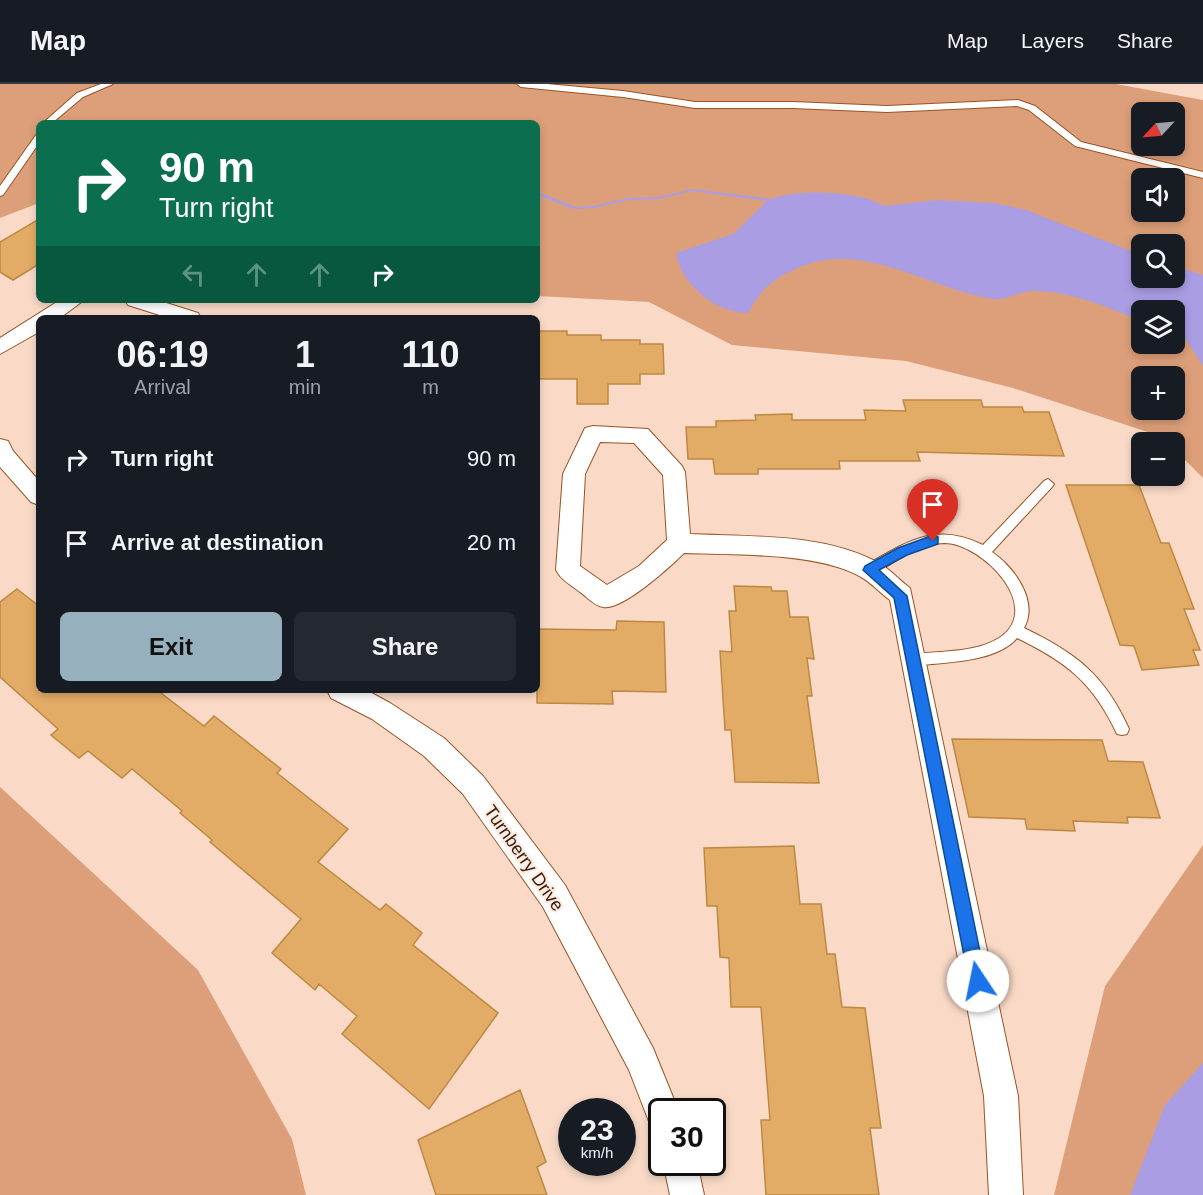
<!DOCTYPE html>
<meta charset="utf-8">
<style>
body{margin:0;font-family:Arial,sans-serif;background:#242831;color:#f1f3f6;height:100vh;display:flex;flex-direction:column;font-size:22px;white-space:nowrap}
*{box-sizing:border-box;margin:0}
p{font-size:20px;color:#9ea1a6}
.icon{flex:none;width:33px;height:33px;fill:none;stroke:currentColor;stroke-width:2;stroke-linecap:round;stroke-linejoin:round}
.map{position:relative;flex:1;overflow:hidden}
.panel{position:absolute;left:36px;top:231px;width:504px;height:378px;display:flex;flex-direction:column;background:#171b24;border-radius:9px;box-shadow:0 3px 9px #0003}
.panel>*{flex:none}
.banner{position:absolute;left:36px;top:36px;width:504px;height:183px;border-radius:9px;box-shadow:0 3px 9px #0003;background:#0b6e4f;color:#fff;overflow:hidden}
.needle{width:39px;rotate:244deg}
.tools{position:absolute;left:1131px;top:18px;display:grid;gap:12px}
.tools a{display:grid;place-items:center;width:54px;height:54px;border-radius:9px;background:#171b24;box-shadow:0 3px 9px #0003;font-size:30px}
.speed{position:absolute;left:558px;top:1014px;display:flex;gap:12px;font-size:30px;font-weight:700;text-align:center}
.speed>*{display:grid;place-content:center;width:78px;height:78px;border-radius:50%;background:#171b24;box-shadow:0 3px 9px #0003;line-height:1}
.speed small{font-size:15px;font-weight:400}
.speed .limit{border:3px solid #111;border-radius:9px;background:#fff;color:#111}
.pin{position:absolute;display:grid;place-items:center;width:51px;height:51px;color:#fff;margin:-62px -26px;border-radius:50% 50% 50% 0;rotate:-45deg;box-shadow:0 0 6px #0007}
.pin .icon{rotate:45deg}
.me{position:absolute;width:66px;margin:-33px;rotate:349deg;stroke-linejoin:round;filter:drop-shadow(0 0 4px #0008)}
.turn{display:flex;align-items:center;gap:21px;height:126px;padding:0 24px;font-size:27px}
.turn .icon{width:78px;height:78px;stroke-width:2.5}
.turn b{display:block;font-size:42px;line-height:51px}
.lanes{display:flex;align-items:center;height:57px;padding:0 24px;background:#0003;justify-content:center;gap:30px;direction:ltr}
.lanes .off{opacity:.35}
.eta{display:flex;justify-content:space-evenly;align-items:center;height:102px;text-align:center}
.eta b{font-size:36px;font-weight:700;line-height:42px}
.primary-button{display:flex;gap:12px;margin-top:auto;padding:12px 24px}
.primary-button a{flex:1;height:69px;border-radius:9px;background:#96b0be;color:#111;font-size:24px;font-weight:700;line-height:69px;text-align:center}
.primary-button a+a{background:#242831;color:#f1f3f6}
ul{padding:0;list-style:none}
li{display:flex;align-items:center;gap:18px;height:84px;padding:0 24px}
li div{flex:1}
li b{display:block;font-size:22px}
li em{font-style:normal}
header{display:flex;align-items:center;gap:36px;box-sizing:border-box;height:84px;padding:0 30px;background:#171b24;border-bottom:2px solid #363941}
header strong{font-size:28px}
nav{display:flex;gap:33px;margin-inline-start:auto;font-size:21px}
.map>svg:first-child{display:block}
.green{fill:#dd9f79;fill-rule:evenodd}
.water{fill:#aa9de3}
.building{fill:#e2ac66;stroke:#bd8842;stroke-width:1.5}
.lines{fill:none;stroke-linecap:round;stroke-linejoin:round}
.service-casing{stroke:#985425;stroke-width:2}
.minor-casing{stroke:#985425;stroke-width:2}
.service{fill:#fff;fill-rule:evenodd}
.minor{fill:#fff;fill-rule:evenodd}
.route{fill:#1a73e8;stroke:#114b97;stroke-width:1.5}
.labels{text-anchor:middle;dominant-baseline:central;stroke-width:4.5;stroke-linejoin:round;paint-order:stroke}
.street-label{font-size:18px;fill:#391c09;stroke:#fbebe1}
</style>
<header>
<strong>Map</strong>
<nav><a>Map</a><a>Layers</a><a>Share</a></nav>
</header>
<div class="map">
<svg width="1203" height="1111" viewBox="0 0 1203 1111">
<rect width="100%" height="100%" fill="#fadac7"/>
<path class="green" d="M0 0H1116L1203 16V394L1175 366 1174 358H1166L1160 352 1013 304 906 277 732 261 649 218 537 212V39H39V119L0 134ZM1142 28H1174V62H1142ZM1142 94H1174V128H1142ZM1142 160H1174V194H1142ZM1142 226H1174V260H1142ZM1142 292H1174V326H1142Z
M0 703 198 886 292 1055 306 1111H0Z
M1203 761V1111H1054L1105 902Z"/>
<path class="water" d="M692 105 772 115C795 104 864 107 883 122L937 116 994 119 1026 126 1141 171 1142 194H1174L1175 182 1203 191V282L1187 257 1175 246 1174 226H1142L1141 237C1106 223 1072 207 1033 207 1020 207 1006 217 993 215 929 205 865 156 800 183 772 195 763 203 748 229 716 229 681 201 676 169L733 150 767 117 692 107 659 115 629 116 594 124 574 125 537 111V108L576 123 594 122 628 114 659 113Z
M1203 979V1111H1130L1165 1021Z"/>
<path class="building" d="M39 135V180L13 196 0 188V158Z
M537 247H567V251H601V256H640V260H663L664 290H640V300H608V320H577V295H537Z
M903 316H981L983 323H1022L1024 328H1049L1064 372 917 368 920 377H839L840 385H758V390H715L713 375H688L686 343H716V337L756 336 755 331 792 330V336H866L864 326 906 327Z
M1066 401H1139L1161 459H1169L1194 525H1184L1200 566H1193L1199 581 1142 586 1134 562 1120 561Z
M734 502 771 503 772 507H787L790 533H808L814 575 807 574 812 612H807L819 699 735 698 731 646H725L720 567 732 568 729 527H736Z
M17 505 39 522V606H157L204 642 214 632 281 685 277 689 348 745 318 778 380 826 386 820 422 849 413 861 498 929 429 1025 342 950 357 932 319 900 315 906 272 869 301 835 210 758 212 756 180 729 182 727 132 685 122 694 88 667 79 674 51 651 58 645 0 593V518Z
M617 537 664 538 666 608 612 607 613 620 537 619V545L616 546Z
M952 655 1102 656 1108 677 1143 678 1160 734 1127 733 1128 739 1073 737 1075 747 1027 745 1025 735 969 733Z
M794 762 800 820H821L827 870H835L842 923 865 924 881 1044H870L879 1111H766L761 1036H770L761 923H731L729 874 720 873 717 822H707L704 764Z
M520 1006 546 1078 537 1083 547 1111H436L418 1056Z"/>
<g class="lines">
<defs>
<path id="service" d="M101 0H113L83 13 52 39H43L77 9Z
M517 0H547L623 7 695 18H793L887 22 1018 16 1035 22 1081 58 1203 88V94L1075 62 1029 26 1017 22 887 28 793 24H695L623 13 521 3Z
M39 50V59L3 111 0 112V102L36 51Z
M1048 395 1054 400 1052 403 992 468C1014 483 1039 517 1024 544 1076 569 1105 591 1129 645L1127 650 1122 651 1117 650C1093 599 1067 578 1017 554 996 579 943 578 913 582L908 580 906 576 908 572 913 570C940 567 975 569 999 554 1045 524 983 460 945 459 919 459 895 478 874 490H864L863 486 864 482C907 458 935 437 983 461L1044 397Z"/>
<path id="minor" d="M60 216H84L60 234H39V248L0 270V254Z
M125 216H157L198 229 201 234H169L128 221Z
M593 342 648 345 682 382 685 388 690 450C751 453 822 449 877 478 889 484 899 496 910 504L1018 1012 1023 1111H989L984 1012 890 516C880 509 872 499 861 493 819 468 733 471 684 469 671 482 622 527 603 523 595 522 587 513 580 508 571 501 561 496 556 486L563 390 585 344ZM600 358 634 359 663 391 667 456 639 482 607 501 580 482 585 390Z
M0 355 8 357 13 367 39 397V421L31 418 0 383Z
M327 606H366L390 619 444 654 483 692 565 801 653 964 679 1028H662V1045L650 1040 629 986 543 823 463 710 424 672 372 635 331 614Z
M663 1078H697L704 1111H670Z"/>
</defs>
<use href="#service" class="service-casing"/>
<use href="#minor" class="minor-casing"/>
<use href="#service" class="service"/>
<use href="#minor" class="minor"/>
</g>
<path class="route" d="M933 451 938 453V460L907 471 879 486 907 512 986 897 984 903 978 906 972 903 969 897 894 514 863 486 865 482 898 464Z"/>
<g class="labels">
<g class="street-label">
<text transform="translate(524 774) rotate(55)">Turnberry Drive</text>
</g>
</g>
</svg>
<div class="tools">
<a><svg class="needle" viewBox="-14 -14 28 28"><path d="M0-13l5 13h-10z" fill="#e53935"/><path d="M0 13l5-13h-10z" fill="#9ea1a6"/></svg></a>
<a><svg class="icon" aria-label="sound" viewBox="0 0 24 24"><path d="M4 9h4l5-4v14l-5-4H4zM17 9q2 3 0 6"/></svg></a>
<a><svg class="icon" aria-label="search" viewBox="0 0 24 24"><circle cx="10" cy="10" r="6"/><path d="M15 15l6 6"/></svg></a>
<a><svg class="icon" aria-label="layers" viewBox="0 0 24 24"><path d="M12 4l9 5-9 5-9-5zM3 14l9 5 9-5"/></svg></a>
<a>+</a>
<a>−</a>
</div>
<div class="speed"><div>23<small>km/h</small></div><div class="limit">30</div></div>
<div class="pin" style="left:933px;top:457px;background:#d93025"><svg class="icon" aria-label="arrive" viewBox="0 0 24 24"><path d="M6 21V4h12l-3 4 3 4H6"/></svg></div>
<svg class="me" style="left:978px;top:897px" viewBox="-20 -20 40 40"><circle r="19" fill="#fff"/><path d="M0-13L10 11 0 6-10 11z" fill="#1a73e8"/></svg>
<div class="banner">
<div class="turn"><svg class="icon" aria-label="right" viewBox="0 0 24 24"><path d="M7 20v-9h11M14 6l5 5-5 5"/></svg><div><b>90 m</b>Turn right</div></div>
<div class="lanes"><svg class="icon off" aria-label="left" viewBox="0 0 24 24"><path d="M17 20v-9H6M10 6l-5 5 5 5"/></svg><svg class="icon off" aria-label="ahead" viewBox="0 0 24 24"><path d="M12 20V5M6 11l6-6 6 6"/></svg><svg class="icon off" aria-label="ahead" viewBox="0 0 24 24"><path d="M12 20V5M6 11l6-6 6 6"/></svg><svg class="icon" aria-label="right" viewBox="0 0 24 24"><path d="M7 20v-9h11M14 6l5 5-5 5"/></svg></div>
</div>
<section class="panel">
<div class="eta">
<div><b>06:19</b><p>Arrival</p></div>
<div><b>1</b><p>min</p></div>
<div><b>110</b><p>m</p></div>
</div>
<ul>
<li><svg class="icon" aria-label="right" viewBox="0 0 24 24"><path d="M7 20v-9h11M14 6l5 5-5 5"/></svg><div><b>Turn right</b></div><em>90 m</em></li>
<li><svg class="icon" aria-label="arrive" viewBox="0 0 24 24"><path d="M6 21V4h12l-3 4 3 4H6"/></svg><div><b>Arrive at destination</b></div><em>20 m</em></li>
</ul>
<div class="primary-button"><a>Exit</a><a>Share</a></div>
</section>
</div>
